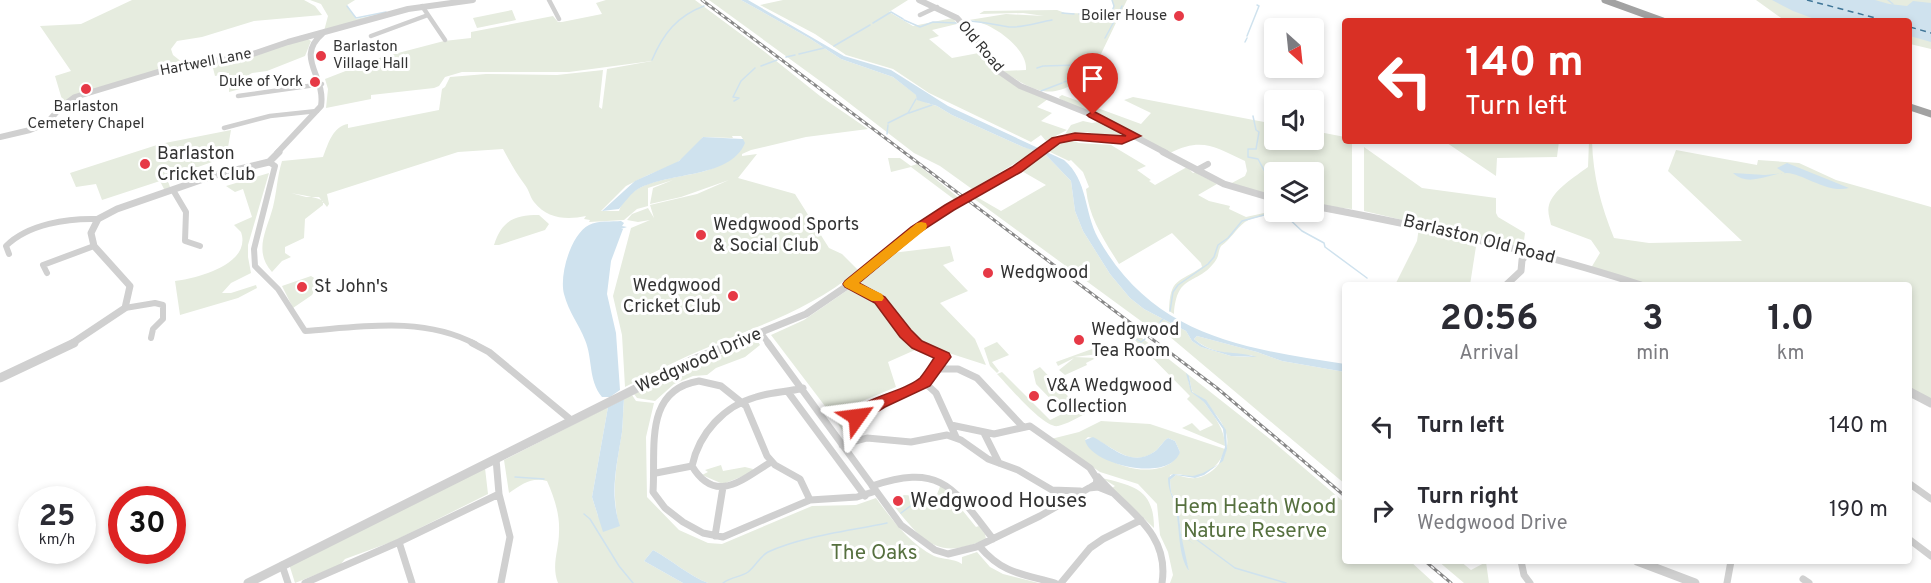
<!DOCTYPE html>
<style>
body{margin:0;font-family:Overpass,sans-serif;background:#f2f2f3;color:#2b2b33;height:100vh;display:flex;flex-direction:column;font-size:22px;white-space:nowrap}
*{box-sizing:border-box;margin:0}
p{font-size:20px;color:#7c7c81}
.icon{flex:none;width:33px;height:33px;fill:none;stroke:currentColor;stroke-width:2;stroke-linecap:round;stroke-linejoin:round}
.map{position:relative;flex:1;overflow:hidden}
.sheet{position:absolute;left:1342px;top:282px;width:570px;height:282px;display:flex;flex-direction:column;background:#fff;border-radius:6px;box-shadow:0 3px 9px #0003}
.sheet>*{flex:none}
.guide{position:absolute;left:1342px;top:18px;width:570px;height:126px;border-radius:6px;box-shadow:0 3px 9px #0003;background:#d93025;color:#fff;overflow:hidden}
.needle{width:39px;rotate:153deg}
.fabs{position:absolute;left:1264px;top:18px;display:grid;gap:12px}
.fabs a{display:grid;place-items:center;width:60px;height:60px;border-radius:6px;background:#fff;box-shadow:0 3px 9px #0003;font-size:30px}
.speed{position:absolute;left:18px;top:486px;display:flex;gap:12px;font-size:30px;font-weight:700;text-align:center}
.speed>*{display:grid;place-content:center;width:78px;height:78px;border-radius:50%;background:#fff;box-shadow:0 3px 9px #0003;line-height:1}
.speed small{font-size:15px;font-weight:400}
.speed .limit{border:9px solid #d22;background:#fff;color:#111}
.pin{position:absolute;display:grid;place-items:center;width:51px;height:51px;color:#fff;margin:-62px -26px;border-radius:50% 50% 50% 0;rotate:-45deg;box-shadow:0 0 6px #0007}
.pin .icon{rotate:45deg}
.me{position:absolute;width:66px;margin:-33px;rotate:59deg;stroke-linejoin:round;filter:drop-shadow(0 0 4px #0008)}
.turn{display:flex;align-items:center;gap:21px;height:126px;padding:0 24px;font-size:27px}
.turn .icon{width:78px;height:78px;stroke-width:2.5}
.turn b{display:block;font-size:42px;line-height:51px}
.eta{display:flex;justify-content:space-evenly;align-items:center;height:102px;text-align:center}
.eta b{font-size:36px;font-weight:700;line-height:42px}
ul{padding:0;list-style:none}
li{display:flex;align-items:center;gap:18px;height:84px;padding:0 24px}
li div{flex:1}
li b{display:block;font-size:22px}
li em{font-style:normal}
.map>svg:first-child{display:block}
.green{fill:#e6ecdf;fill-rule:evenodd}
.water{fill:#cfe2ee}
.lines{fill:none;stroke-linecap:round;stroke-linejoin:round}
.stream{stroke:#cfe2ee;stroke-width:1.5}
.ferry{stroke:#3f7597;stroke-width:1.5;stroke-dasharray:6 4.5;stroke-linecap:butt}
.minor-far2{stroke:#d0d0d0;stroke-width:4.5}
.minor-far1{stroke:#d0d0d0;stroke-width:6}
.minor{stroke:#d0d0d0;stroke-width:7}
.tertiary-far2{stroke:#d0d0d0;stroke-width:6}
.tertiary-far1{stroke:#d0d0d0;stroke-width:7}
.tertiary{stroke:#d0d0d0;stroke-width:9}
.trunk{stroke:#a2a2a2;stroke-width:7}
.rail-casing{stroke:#888;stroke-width:3}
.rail{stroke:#fff;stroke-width:1.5;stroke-dasharray:4;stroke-linecap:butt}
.route{fill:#d93025;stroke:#8d1f18;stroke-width:1.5}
.slow{fill:#f59e0b}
.poi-dot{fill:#e63946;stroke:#fff;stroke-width:2}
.labels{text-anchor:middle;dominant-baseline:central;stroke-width:6;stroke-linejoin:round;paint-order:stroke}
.far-poi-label{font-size:15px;fill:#333;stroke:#fff;text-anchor:end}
.far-street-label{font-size:15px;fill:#333;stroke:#fff}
.poi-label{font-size:18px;fill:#333;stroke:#fff;text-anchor:start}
.street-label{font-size:18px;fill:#333;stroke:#fff}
.near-poi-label{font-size:21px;fill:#333;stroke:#fff;text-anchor:start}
.near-park-label{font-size:21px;fill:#56703f;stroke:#fff}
</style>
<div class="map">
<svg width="1931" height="583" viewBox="0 0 1931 583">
<rect width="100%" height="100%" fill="#fff"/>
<path class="green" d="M132 0H304L315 6 322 15 254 21 202 37 177 41 171 49 173 55 183 63 63 103 55 76 71 71 40 26 81 24Z
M310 0H355L347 5 356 19 390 12 324 31 328 16 321 4Z
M606 0H695L765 52 820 96 868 129 806 137 751 150 742 154V156L757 154 738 178 795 194 829 248 842 254 858 270C811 310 759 325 704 349 677 360 651 374 625 387L622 335 613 296 631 228 650 220 638 222 627 220 632 214 648 208 654 218 650 205 697 194 729 180 681 197 650 204 653 188 673 180 648 188V206L637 209 624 220 589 222 590 220 584 219 586 216C567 220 547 219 534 202 530 197 529 190 525 185 516 173 510 162 503 149L458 152 327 194 329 204 327 207 319 197H306L291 193C300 195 317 197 323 201V205L305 219 304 238 285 247V253L291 257 282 261 272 272C253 251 267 230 273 207 277 191 277 177 282 161L323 157C328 144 333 126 348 124V128L439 110 442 89 445 87 450 77 486 74 557 75 603 70 599 107 602 109 607 69 652 61 569 72H462L445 77 439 86 434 88 371 95V99L326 108 328 89 325 79 379 58 444 41 471 38V32L553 16 558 22H562L602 14 596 3ZM732 136H741L743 139C738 146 733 156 726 161 696 184 635 169 619 211H601L626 186 648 175 675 164 692 151 703 137 733 138Z
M709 0H741L809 38 841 59 893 77 927 103 937 106 952 115 1023 147 1037 150 972 189 940 166 914 153 827 86Z
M783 0H908L889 12 913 26 953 18 957 24 932 30 939 36 929 39 952 58 984 52 997 71 1048 99 1037 107 1052 113 1041 121 1067 130 1046 141 1041 135 1031 142 929 93 893 69 846 55 815 34 760 5Z
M1112 0H1127L1100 56 1108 65C1059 91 1054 106 1003 71L1026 70C1028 47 989 21 969 20L1006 14 1044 16 1023 13 979 14 984 11 1057 10 1065 13 1110 14 1114 8Z
M1756 0H1931V49L1910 44V21H1781L1784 20Z
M512 10 516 20 477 28 473 18Z
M306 38 311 41 305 56 267 71 252 73 242 79 240 89 229 92V73L215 76 212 64Z
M1062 95 1141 124 1151 113 1124 100 1133 97 1275 124V140H1314V131L1345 137 1346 141H1352V209L1314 205V172H1275V198L1228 185 1245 176 1247 171 1245 161C1215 147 1202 137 1170 153L1060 99 1059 97Z
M1083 121 1092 123 1104 121 1127 135 1115 137 1086 132 1065 134 1071 125Z
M231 130 227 153 229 156 167 178 171 190 165 191 160 181 102 200 96 184 76 187 70 173 160 144Z
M1071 140 1079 143 1111 145 1146 166 1137 170 1151 180 1149 181 1155 185 1187 167 1193 173 1195 172 1217 184 1198 195 1209 201 1230 206 1229 209 1246 217 1264 213 1267 208 1275 203V208C1267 219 1256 215 1245 222 1236 229 1230 240 1221 246 1218 251 1219 256 1216 260 1198 287 1177 271 1174 314L1169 311C1170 278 1178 283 1202 267L1201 263 1172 233 1119 264C1104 240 1089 218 1086 189L1089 187 1083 172 1071 160 1069 161 1046 150Z
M1444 141H1559L1557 157 1497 158 1496 176Z
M1589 141H1592C1593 176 1601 206 1614 238L1649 243 1742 241 1668 171 1676 150 1757 165 1758 160 1799 163 1836 180 1931 207V399L1910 388V285H1647L1591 268 1600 253 1591 240 1551 225C1550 219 1547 212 1549 205 1553 190 1576 176 1588 167Z
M1364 147 1422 188 1496 198V213L1498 217 1525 233 1523 248 1364 211Z
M1039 154H1045L1071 181 1075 211 1083 231 1110 274 1130 298 1144 309 1186 331 1192 341 1201 347 1231 356 1249 357 1253 355C1232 355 1211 353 1194 339L1197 336 1257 352 1282 361 1345 372V484L1163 331 1156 332 973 198 975 196 1001 211 1046 185 1020 170Z
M888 158H900L911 166 917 164 959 198 955 200 911 167 891 172Z
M269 173 248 245V257L251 273 231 283 222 293H231L256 285 257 288 238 298 180 315 175 281C198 278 252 264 241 232L234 225 252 217 243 189 235 192 226 186Z
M539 215 549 224 545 230 499 245H494C502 220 515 215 539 215Z
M1419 227 1477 240 1470 285H1395L1417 241Z
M950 246 954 261 943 265 968 291 940 303 975 339 986 365 924 345 889 303 870 289 857 282 892 253Z
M311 276 319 281 312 295 293 308 282 286Z
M852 287 880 304 901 336 915 350 888 362 896 387 831 414 771 335 804 320Z
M1128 327 1270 439 1345 503 1346 561H1410L1434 583H1170L1173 575 1168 552 1160 535 1157 504 1138 484 1100 472 1051 439 1079 432 1101 421 1150 424 1225 449C1221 463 1209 475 1194 476 1185 477 1178 472 1170 475 1168 492 1173 496 1176 511 1181 532 1182 551 1189 571L1182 546 1178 507 1171 492 1170 480 1176 475C1182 476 1189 479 1195 478 1216 476 1234 450 1225 430 1220 416 1204 401 1192 392L1189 376 1188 380C1193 399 1195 390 1204 402 1214 416 1225 429 1225 446L1182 428 1192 423 1200 431 1213 425 1187 399 1190 396 1124 329ZM1088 437C1109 441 1129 470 1154 452 1160 448 1162 442 1168 438L1175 441 1180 452C1177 455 1174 460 1171 463 1153 475 1123 469 1107 458 1099 454 1092 446 1085 440Z
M757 340 760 345 745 357 716 368 707 375 693 376 674 384 655 401 637 398 634 394 689 368Z
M997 342 1009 355 992 362 999 371 997 373 990 366 984 348Z
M1092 349 1099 354 1074 357 1096 358 1086 363 1087 365 1065 375 1059 370 1074 358 1058 366 1056 362Z
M1040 367 1085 414C1077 418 1067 424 1058 426 1044 429 1008 385 997 374L1002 372 1050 420 1064 413 1036 384 1033 371Z
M632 395 636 401 654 403 646 437 647 497 679 530 708 543 722 544 812 506 856 505 876 498C892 520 910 544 934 556 944 560 953 558 962 564V557L977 552 990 567 1003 574 1039 583H708C689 576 672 560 653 550L644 561 683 583H558C551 565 559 550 559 532 560 514 554 497 547 481 531 477 523 484 509 493L504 460 608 407 592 497 598 516 619 526C611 490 616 468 622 432 623 421 623 410 624 399Z
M859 406 851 419 849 436 846 437 833 415Z
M721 465 723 471 745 467 753 469 751 473 723 484 702 475 708 472 705 470Z
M485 468 488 494 394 541 345 559 340 565 295 583 289 564Z
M1102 478C1135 486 1154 490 1154 528L1112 488 1115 486Z
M941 484 976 527 979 526 985 534 986 539C939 561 923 542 894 506L901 502 899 498 904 495 936 497Z
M1438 561H1460L1471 570 1486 562 1489 583H1464Z"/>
<path class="water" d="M741 0H748L844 56 891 70 948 106 1064 160C1088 180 1084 212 1098 238 1154 337 1243 348 1345 364V372L1282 361 1257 352 1197 336 1194 339C1214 357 1235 350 1257 357L1231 356 1201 347 1192 341 1186 331 1144 309 1130 298 1110 274 1083 231 1075 211 1071 181 1045 154 1023 147 952 115 937 106 917 100 916 95 893 77 841 59 809 38Z
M1772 0H1875L1889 4 1907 6 1913 1 1931 3V42L1910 36V21H1820L1793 11Z
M703 137 743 139 745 143C730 180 664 171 635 191 629 196 624 203 619 209L602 211 635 181 679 161Z
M1787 163 1849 188C1828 194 1804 174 1787 173 1768 173 1750 188 1733 173L1765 175 1785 173 1777 168Z
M621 221 624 223 622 226 627 227 621 229H623L611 261 607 294 616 333 620 390 610 397H602C588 380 593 359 585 340 579 324 569 313 564 294 559 275 571 234 589 225 598 220 612 222 621 221Z
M1186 373 1189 376 1192 392 1206 400 1226 430 1227 449 1223 461 1204 475 1195 478 1176 475 1170 480 1171 492 1178 507 1181 534 1195 545 1181 535 1189 571C1178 556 1180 530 1176 511 1174 499 1168 491 1168 478L1173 474 1193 476 1203 473 1219 464 1225 447 1223 429 1204 402 1191 392Z
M624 399C623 410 623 421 622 432 617 465 609 493 620 526L603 532 592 497 608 407Z
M1093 437C1111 446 1131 468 1154 452 1160 448 1162 442 1168 438L1175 441 1180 452C1169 484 1089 464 1085 440Z
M653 550C672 560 689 576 708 583H683L644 561Z"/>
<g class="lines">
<path class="stream" d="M1888 0 1893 4
M347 6 356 18 386 12
M1062 13 1074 14
M1079 14H1111L1114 6 1112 0
M1117 17 1122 6
M904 20 920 27 933 22 956 23
M967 21C981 21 995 25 1009 27 1022 28 1039 22 1052 20
M873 23 891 12 903 19
M1247 36 1259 6 1257 5
M1105 38 1116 18
M1245 42 1247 38
M834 46 870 25
M799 54 824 48
M786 57 795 55
M652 60C663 34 677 16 704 6
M761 66 777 60
M1044 66 1077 65
M1037 68 1043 66
M1074 79 1084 75
M1064 82 1073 79
M1041 91 1062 83
M734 101 739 98 733 97 741 81 755 68
M909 113 932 105
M1253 116 1256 130 1259 132 1256 149H1248V157L1258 159 1275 190
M888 123 908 113 916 99
M887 134 888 125
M1286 212V216L1302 231 1324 243 1325 247 1367 278
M1170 311 1173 292 1178 285 1208 264 1214 257 1218 245 1228 238 1242 221 1264 215 1275 205
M1122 329 1141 342 1145 339
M1158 331 1161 329 1160 322 1163 319
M515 477 544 479
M901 513 913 504 926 501
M584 514 590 519 619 566 633 583
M1185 531 1235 568 1286 583
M723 583C731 577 741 577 748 572 756 566 759 557 768 552 802 536 850 531 887 523"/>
<path class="ferry" d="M1807 0 1887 21
M1910 27 1931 33"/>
<path class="minor-far2" d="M549 0 559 19
M422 6 445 40
M920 15 937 7
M371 36 428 15
M238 96 322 84
M224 128 270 116 317 111
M1039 153C1081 123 1095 148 1136 136"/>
<path class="minor-far1" d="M269 162 275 166 254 249 255 266 278 289 305 331C361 327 423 316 475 344
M1197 170 1208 164
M173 190 186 212 185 241 200 246
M9 254 6 246C28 224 68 218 98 219
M47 273 43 265 94 246
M125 308 155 303 163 305V319L153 329 151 338
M761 333 769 344
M919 344 879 299 850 284C882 257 914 229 950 207 980 188 1012 173 1041 152"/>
<path class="minor" d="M472 343 489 352 571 420
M768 343 901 525 935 550 948 554 976 547 1040 516 1089 488 1098 487 1113 493
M936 369H958L977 378 1023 427
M699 381 721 386 746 406 767 456 775 465 800 479 810 500 723 537 703 533 683 522 665 508 653 492C656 449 643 390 699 381Z
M924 382 936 393 956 437
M788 392 865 496
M951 425 994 434 1030 426 1090 468 1097 479 1096 484 1091 487
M984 433 999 463
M854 440C847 404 901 399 923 382 931 376 938 365 944 357L918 343
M842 445 867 438 911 442 947 435 961 440 988 459 1018 470 1052 490 1080 491
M496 459 499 494 510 537 501 583
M771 462C744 478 716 506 692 466 699 433 724 406 756 397 772 392 788 392 803 388
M656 473 692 466
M1098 477C1127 511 1170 532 1162 583
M1910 484 1931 499
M872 486C941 463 953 487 993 539
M810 500 857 497 876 491
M715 536 723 487
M1910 540 1931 556
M399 542 412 583
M980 547C1003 574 1023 574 1055 583
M1521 561 1524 575 1530 583
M282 565 288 583
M1803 579 1809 583
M305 583 399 542 499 494
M1061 583 1090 548 1103 539 1141 520
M1727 583 1731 561"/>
<path class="tertiary-far2" d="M919 0 957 18 992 57 1000 72 1020 86 1102 119 1166 153
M0 137 30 130 47 123 60 108 75 97 171 68 190 63 241 58 288 42 408 9 473 0
M277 153 321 106C326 75 294 58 323 33"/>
<path class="tertiary-far1" d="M1163 152 1224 184 1275 199
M1314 206C1425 227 1534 250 1641 285
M1506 285 1521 271 1522 260 1529 251
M71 344 125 308 130 286 94 246 91 233 98 219 117 209 215 175 269 162 279 152
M732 344 806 314 850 284"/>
<path class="tertiary" d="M0 378 74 343
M1910 392 1931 403
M1637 561 1695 583
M248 583 691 361 736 343"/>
<path class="trunk" d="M1605 0 1663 21
M1910 107 1931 114"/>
<defs>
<path id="rail" d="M702 0 1217 388 1346 497
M1425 561 1451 583"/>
</defs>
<use href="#rail" class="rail-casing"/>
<use href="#rail" class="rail"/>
</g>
<path class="route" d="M1093 111 1141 136 1122 144 1075 140 1060 143 1021 172 954 210 920 232 859 283 885 297 911 330 922 341 949 353 951 357 930 386 885 407 862 421H851L849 417C862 396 903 393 920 378 925 372 930 364 934 358L912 348 900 337 875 303 845 287 843 284 845 281 911 227 945 205 1012 167 1052 138 1075 133 1126 136 1089 117 1087 115Z"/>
<path class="slow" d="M921 222 926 223 927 226 926 229 859 283 882 294 884 298 882 301H872L845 287 843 284 845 281 917 223Z"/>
<g class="poi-dot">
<circle cx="1179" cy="16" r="6"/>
<circle cx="321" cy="56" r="6"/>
<circle cx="315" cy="82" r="6"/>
<circle cx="86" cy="89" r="6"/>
<circle cx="145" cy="164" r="6"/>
<circle cx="701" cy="235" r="6"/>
<circle cx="988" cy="273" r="6"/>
<circle cx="302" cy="287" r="6"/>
<circle cx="733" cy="296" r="6"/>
<circle cx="1079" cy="340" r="6"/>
<circle cx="1034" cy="396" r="6"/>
<circle cx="898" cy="501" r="6"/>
</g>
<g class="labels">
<g class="far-poi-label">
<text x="1167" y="16">Boiler House</text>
<text x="333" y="47" text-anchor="start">Barlaston<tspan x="333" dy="17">Village Hall</tspan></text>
<text x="303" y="82">Duke of York</text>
<text x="86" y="107" text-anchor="middle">Barlaston<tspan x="86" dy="17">Cemetery Chapel</tspan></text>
</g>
<g class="far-street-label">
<text transform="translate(980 47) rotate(50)">Old Road</text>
<text transform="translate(206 63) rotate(-11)">Hartwell Lane</text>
</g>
<g class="poi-label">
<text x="157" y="154">Barlaston<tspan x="157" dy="21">Cricket Club</tspan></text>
<text x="713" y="225">Wedgwood Sports<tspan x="713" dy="21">&amp; Social Club</tspan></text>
<text x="1000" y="273">Wedgwood</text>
<text x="721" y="286" text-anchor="end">Wedgwood<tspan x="721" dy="21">Cricket Club</tspan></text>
<text x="314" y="287">St John's</text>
<text x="1091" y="330">Wedgwood<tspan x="1091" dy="21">Tea Room</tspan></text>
<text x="1046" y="386">V&amp;A Wedgwood<tspan x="1046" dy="21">Collection</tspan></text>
</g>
<g class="street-label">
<text transform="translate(1479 240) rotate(14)">Barlaston Old Road</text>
<text transform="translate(699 361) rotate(-24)">Wedgwood Drive</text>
</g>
<g class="near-poi-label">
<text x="910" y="501">Wedgwood Houses</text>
</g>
<g class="near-park-label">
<text x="1255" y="507">Hem Heath Wood<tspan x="1255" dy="24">Nature Reserve</tspan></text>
<text x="874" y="553">The Oaks</text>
</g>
</g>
</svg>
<div class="fabs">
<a><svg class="needle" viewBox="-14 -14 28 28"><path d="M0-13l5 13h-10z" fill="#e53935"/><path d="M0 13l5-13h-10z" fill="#7c7c81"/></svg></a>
<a><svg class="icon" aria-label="sound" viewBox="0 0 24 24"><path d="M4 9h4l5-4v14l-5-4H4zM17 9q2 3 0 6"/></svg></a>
<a><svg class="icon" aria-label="layers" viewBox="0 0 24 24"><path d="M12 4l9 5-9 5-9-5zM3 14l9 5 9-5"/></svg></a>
</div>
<div class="speed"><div>25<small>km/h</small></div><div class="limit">30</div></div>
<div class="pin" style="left:1093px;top:115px;background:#d93025"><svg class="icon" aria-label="arrive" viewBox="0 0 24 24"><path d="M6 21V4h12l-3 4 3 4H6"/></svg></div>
<svg class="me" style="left:857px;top:417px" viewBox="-20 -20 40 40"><path d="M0-17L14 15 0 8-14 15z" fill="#d93025" stroke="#fff" stroke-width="4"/></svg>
<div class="guide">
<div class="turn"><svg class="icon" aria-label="left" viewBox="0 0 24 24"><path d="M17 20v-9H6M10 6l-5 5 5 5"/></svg><div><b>140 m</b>Turn left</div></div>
</div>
<section class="sheet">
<div class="eta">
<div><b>20:56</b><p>Arrival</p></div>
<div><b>3</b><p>min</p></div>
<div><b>1.0</b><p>km</p></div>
</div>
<ul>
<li><svg class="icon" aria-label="left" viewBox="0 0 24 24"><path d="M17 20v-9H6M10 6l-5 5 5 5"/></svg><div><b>Turn left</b></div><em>140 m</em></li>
<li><svg class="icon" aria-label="right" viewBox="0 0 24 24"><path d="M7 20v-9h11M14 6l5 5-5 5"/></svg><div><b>Turn right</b><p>Wedgwood Drive</p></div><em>190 m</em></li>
</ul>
</section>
</div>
